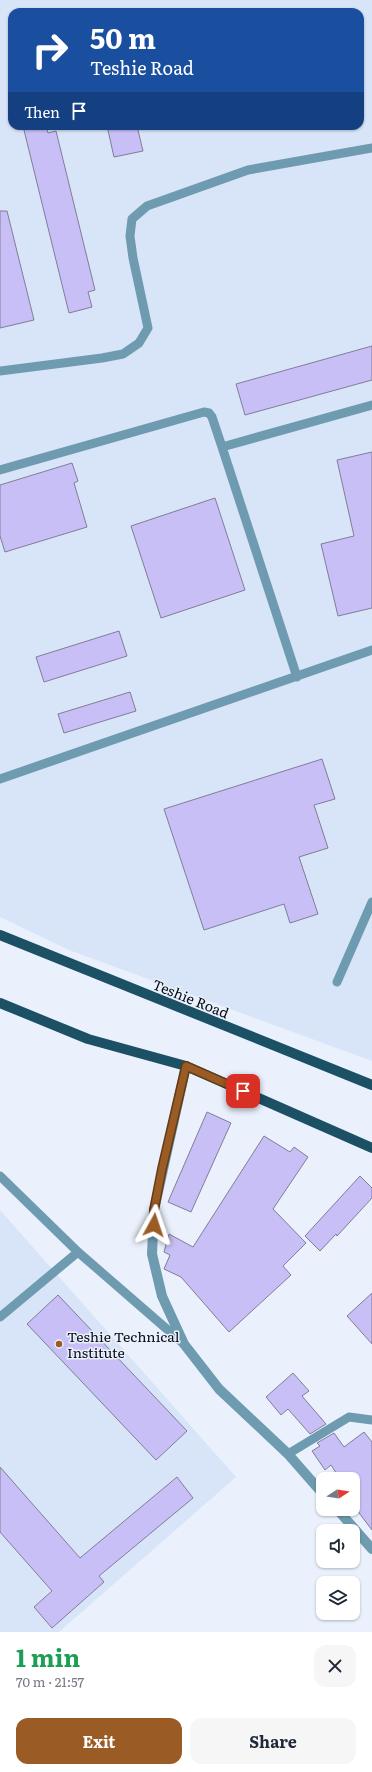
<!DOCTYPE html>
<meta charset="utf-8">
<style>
body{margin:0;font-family:Literata,serif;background:#f6f6f7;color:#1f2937;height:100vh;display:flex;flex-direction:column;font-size:15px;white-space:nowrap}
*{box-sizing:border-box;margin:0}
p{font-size:13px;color:#747a83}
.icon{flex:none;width:22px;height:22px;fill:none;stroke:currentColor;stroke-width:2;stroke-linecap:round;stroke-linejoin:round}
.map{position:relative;height:1632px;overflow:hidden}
.side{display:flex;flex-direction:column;background:#fff;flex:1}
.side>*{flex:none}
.guide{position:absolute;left:8px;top:8px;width:356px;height:122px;border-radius:12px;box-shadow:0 1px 3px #0004;background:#1a4fa0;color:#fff;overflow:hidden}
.needle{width:26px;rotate:78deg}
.fabs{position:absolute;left:316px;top:1472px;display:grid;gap:8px}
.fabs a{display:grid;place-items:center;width:44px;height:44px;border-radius:8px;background:#fff;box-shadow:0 1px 3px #0004;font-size:20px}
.pin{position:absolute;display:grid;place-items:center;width:34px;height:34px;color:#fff;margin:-17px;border-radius:8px;box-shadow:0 2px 6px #0006}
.me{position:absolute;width:44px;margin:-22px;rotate:5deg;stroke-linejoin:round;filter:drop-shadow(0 0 3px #0008)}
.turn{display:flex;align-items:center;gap:14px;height:84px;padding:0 16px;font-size:18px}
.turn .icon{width:52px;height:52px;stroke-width:2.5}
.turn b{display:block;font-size:28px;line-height:34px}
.then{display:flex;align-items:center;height:38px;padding:0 16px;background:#0003;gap:8px;font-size:15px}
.round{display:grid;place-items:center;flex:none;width:42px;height:42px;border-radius:12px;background:#f6f6f7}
.head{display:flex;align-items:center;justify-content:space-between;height:68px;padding:0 16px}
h1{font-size:24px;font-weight:700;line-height:30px;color:#1e9e55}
.button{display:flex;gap:8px;margin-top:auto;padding:8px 16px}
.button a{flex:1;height:46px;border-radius:12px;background:#9b5b24;color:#fff;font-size:16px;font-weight:700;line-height:46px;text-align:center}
.button a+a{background:#f6f6f7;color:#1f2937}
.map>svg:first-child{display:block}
.built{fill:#d8e4f8;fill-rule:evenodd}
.building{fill:#c7bff5;stroke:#817d98}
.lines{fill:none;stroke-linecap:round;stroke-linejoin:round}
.service{stroke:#6e9bb0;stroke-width:9}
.tertiary{stroke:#6e9bb0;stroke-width:10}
.primary{stroke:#1b5065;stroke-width:10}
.route-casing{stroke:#653b17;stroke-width:10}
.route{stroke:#9b5b24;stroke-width:7}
.poi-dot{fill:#9b5b24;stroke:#eaf1fc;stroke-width:1.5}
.labels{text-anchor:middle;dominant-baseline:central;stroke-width:3;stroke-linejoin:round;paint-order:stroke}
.street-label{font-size:14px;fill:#080e16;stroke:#eaf1fc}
.poi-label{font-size:14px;fill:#080e16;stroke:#eaf1fc;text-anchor:start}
</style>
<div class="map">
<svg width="372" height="1632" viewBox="0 0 372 1632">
<rect width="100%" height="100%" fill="#eaf1fc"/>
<path class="built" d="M0 0H372V1061L69 950 0 917ZM12 12H360V126H12Z
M0 1210 236 1477 59 1632H0Z"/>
<path class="building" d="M23 126H46L48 133 56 131 95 290 88 292 92 307 69 313Z
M107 126H137L143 151 114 157Z
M0 211H7L34 320 0 328Z
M372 346V380L245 415 236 384Z
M372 452V608L338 616 321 544 354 536 337 460Z
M72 463 78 481 74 483 87 527 5 552 0 536V485Z
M215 498 245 590 161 618 131 526Z
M119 631 127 656 44 682 36 657Z
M130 692 136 711 64 733 58 714Z
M322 759 335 799 314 805 328 848 299 857 318 914 290 923 284 904 204 930 164 809Z
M207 1112 231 1123 191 1212 168 1202Z
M264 1136 290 1152 294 1147 308 1157 273 1209 306 1243 283 1266 291 1275 229 1332 181 1277 164 1269 170 1255 164 1252 169 1234 193 1247Z
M360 1176 372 1188V1198L337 1236 336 1234 320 1251 305 1236Z
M372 1293V1344L347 1316Z
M58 1295 187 1431 156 1460 27 1324Z
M293 1373 309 1391 302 1396 326 1424 310 1434 288 1409 281 1415 266 1397Z
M364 1432 372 1442V1530L353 1505V1479H340L331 1465 325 1470 312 1451 320 1446 317 1443 334 1433 344 1447Z
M0 1467 80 1558 177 1477 193 1498 99 1576 104 1582 52 1628 34 1607 52 1591 0 1532Z"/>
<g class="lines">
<path class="service" d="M0 371 102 358 123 354 139 343 148 328 133 258 130 236 132 219 147 206 248 170 372 148
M222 447 372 405
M0 470 204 412 209 413 212 417 222 447 297 677
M0 779 372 650
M337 982 372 902
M0 1176 78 1252 184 1344
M0 1317 78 1252
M288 1454 349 1417 372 1420"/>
<path class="tertiary" d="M186 1066 154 1210 152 1254 162 1296 184 1344 219 1389 288 1454 323 1494
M337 1509 372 1549"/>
<path class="primary" d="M0 935 372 1085
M0 1003 88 1039 186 1066 372 1148"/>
</g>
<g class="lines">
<defs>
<path id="route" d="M154 1225V1210L162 1169 186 1066 243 1091"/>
</defs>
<use href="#route" class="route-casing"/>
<use href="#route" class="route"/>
</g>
<circle class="poi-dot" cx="59" cy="1344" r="4"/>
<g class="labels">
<g class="street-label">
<text transform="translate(191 998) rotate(22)">Teshie Road</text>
</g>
<g class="poi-label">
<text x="67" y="1336">Teshie Technical<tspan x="67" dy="16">Institute</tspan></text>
</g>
</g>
</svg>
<div class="fabs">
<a><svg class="needle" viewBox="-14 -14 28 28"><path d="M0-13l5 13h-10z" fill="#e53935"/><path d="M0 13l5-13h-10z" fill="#747a83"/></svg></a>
<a><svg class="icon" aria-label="sound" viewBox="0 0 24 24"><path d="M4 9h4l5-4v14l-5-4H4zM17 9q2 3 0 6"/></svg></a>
<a><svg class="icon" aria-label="layers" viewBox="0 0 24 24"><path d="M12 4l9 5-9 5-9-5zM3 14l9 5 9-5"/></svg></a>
</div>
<div class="pin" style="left:243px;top:1091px;background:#d93025"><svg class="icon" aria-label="arrive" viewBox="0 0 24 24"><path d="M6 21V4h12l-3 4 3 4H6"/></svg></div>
<svg class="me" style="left:154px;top:1225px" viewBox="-20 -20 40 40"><path d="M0-17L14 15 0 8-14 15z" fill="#9b5b24" stroke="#fff" stroke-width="4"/></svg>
<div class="guide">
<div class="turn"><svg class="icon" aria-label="right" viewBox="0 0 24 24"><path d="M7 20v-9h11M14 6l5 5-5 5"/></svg><div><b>50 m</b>Teshie Road</div></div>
<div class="then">Then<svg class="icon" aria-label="arrive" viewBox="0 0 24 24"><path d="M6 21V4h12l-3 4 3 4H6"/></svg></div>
</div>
</div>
<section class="side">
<div class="head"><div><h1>1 min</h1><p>70 m · 21:57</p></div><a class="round"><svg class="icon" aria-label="close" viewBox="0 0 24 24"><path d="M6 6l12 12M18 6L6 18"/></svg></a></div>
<div class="button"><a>Exit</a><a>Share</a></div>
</section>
